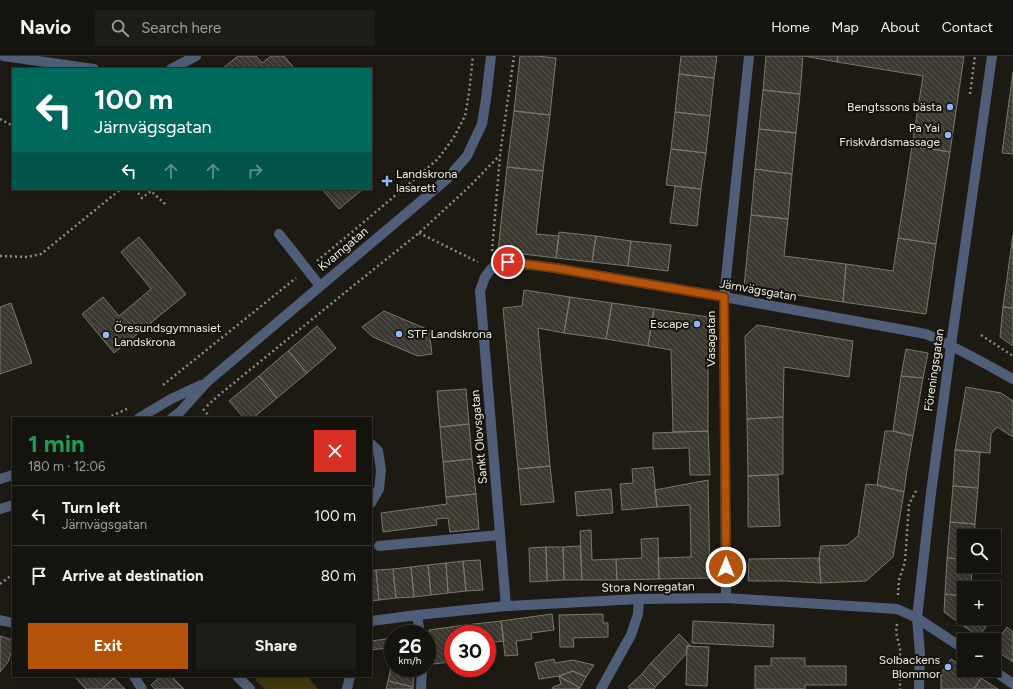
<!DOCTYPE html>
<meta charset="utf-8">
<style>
body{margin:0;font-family:Figtree,sans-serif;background:#1f1d18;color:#f1f3f6;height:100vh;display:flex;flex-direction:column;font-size:15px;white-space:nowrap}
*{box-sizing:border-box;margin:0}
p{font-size:13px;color:#9e9e9e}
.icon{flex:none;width:22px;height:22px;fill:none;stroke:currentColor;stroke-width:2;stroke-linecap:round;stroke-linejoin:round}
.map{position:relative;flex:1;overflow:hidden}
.sheet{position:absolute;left:12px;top:361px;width:360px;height:260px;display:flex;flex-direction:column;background:#16140f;border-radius:0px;box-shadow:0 2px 10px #0003,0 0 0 1px #35332f}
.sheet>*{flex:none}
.hud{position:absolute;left:12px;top:12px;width:360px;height:122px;border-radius:0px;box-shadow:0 2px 10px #0003,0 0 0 1px #35332f;background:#00695c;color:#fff;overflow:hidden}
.fabs{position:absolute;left:957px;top:473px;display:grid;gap:8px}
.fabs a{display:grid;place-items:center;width:44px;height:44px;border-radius:0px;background:#16140f;box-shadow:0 2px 10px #0003,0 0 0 1px #35332f;font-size:20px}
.speed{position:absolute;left:384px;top:569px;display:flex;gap:8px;font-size:20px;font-weight:700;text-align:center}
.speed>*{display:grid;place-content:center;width:52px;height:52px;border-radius:50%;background:#16140f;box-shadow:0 2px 10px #0003,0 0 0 1px #35332f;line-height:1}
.speed small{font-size:10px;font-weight:400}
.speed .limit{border:6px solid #d22;background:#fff;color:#111}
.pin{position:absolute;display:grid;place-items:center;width:34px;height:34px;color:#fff;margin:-17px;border:2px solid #fff;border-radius:50%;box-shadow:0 1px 4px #0007}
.me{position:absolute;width:44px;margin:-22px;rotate:0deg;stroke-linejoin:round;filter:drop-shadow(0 0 3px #0008)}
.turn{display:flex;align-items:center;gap:14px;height:84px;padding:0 16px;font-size:18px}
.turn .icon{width:52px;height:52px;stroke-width:2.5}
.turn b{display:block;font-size:28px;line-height:34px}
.lanes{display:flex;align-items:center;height:38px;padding:0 16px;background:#0003;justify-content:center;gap:20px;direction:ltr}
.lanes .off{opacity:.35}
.round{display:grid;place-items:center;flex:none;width:42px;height:42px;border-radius:0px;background:#1f1d18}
.summary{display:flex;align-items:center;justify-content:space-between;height:68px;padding:0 16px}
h1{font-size:24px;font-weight:700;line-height:30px;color:#1e9e55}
.primary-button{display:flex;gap:8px;margin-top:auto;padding:8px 16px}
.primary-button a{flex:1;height:46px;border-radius:0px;background:#b45309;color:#fff;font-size:16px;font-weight:700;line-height:46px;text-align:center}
.primary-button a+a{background:#1f1d18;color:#f1f3f6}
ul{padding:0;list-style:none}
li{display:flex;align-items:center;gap:12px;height:60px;padding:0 16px;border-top:1px solid #35332f}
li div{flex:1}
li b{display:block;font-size:15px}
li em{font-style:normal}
header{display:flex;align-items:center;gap:24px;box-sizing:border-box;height:56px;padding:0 20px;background:#16140f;border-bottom:1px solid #35332f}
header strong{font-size:19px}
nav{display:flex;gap:22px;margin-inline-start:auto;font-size:14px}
.search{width:280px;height:36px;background:#1f1d18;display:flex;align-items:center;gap:10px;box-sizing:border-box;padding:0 14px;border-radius:0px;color:#9e9e9e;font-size:15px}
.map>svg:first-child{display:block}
.park{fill:#433812}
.building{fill:url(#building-back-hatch);stroke:#7a776e}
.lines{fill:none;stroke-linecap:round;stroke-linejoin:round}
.path{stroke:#8d8c86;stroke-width:2.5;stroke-dasharray:2 3;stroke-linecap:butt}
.minor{stroke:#505f79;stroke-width:10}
.route-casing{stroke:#753606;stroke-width:10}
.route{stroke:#b45309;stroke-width:7}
.poi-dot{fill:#91b8fd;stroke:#14120b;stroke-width:1.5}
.labels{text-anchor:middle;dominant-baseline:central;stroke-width:4;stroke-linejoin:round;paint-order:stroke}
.poi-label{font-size:12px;fill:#efeee9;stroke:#14120b;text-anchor:end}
.street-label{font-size:12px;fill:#efeee9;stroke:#14120b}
</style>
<header>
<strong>Navio</strong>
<div class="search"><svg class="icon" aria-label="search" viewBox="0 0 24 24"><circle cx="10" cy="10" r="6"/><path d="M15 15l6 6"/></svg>Search here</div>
<nav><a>Home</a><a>Map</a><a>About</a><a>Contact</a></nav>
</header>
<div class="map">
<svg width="1013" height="633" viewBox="0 0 1013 633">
<defs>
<pattern id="building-back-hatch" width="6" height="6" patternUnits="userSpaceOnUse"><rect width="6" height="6" fill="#3c3932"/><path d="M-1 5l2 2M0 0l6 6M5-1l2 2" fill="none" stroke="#585650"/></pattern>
</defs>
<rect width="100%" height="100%" fill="#1d1b14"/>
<path class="park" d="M257 620H307L318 633H265L256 625Z"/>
<path class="building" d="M238 0H256L262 7 271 0H284L295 13H222Z
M520 0H537L556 2 550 59 514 55Z
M681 0H717L714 22 679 18Z
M766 0H803L800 38 763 34Z
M804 0H838L837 6Z
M838 0H964L950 96 912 90 923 20 837 6Z
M1013 16V98L1002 97Z
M679 18 714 22 710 60 675 56Z
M763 34 800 38 796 77 759 73Z
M514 55 550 59 543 115 507 111Z
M675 56 710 60 706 97 671 93Z
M759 73 796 77 792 118 755 113Z
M912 90 950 96 936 188 898 182Z
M671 93 706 97 701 133 666 129Z
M507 111 543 115 536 178 559 180 556 202 498 195Z
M755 113 792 118 788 163 751 159Z
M675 130 701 133 697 170 670 167Z
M322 133H363L339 153Z
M751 159 788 163 784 200 846 208 843 246 744 231Z
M559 176 596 180 592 206 556 202Z
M1013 179V252L1003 251Z
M596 180 631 185 628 210 592 206Z
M139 181 186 238 114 297 82 258 103 241 119 260 151 233 121 196Z
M898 182 936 188 926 258 843 246 846 208 893 215Z
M631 185 671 189 668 215 628 210Z
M524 234 570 241 564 277 538 272 550 410 518 413 503 252 522 250Z
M570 241 612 247 606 283 564 277Z
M11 247 32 307 0 318V251Z
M612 247 654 253 648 290 606 283Z
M1003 251 1013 252V290L1000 281Z
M654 253 708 261V375L673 376 671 294 648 290Z
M384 255 429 274 432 298 418 300 373 281 362 271Z
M757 269 853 285 849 321 784 311 783 361 747 363 745 280Z
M317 270 336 292 307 317 288 295Z
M906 293 928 297 923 322 901 320Z
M288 295 307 317 277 342 259 320Z
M259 320 277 342 253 362H244L229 345Z
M901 320 923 322 913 380 893 375Z
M966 331 1001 337 1013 345V381L997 371 991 378 990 397 955 394Z
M466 333 469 368 440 371 437 335Z
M783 361V418L748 420 747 363Z
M469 368 472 403 443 406 440 371Z
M708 375 710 419H690L689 392 653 393V377Z
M885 375H893L913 380 907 414 904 436 877 429Z
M955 394 980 396 978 432 953 430Z
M472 403 476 438 446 441 443 406Z
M550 410 554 446 521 449 518 413Z
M653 411 657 451 622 454 620 428 633 427 632 413Z
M778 419 780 470 748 471V420Z
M708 424 710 522 659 523 658 502 691 501 690 449 657 451 655 434Z
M866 428 877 429 904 436 893 501 866 525 821 527 819 502 821 490 847 489 858 480Z
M953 430 978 432 975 468 950 466Z
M611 433 613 457 577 460 575 436Z
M476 438 479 473 450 476 448 462 436 463 437 469 383 476 381 457 447 448 446 441Z
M950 466 975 468 974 480H964V503L947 502Z
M591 474 592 504 616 503 617 524H582L580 475Z
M658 482 659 523 617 524 616 503 642 502 641 483Z
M580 490 582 524H564L563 491Z
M546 491 547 525 530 526 529 492Z
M546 491H563L564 524 547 525Z
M819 502 821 527 784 525H748L749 503Z
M947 502 964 503V510H972L971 532H964V540L945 538Z
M480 504 483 534 466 535 463 505Z
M463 505 466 535 448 537 446 507Z
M446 507 448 537 431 539 428 509Z
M428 509 431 539 414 541 411 511Z
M411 511 414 541 396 542 393 513Z
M393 513 396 542 379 544 376 514Z
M376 514 379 544 371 545V515Z
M945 538 964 540V562H971L965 571 944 556Z
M552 558 554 574 531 577 532 583 516 585 518 599 505 600 501 565Z
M603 558V567H608V581L573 582 574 591H560L559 559Z
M971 562H973L986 571 979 580 965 571Z
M501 565 504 585 487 587V578H466L465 569Z
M693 565 774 569 773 591 692 587Z
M465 569 466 578H453V592L448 593 450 606 434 608 429 574Z
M1007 571 1013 576V606L994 593V589Z
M679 578 691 590H687L686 598 665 621 651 607Z
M0 580 13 584V591L8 606 0 616Z
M393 582V611H391V603L387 592 371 594V585Z
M687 590 709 591 707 630 686 629Z
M771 602H805V610H846V629H805V633H755V610H771Z
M554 603 555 607 573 604 594 609 586 621 573 615 559 620 539 623 535 607Z
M951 603 964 611V614H968L981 622 974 633H941V617Z
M651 607 665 621 655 631 642 618Z
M391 611 393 612 414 615 413 631 388 625Z
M573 615 586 621 580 632 559 620Z
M642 618 655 631 654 633H630L628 631Z
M74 620H113L114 622 102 633H86Z
M161 620H171L184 633H155L151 629Z
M559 620 580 632 579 633H552L553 631 561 628Z
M114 622 125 633H102Z
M981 622 998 633H974Z
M388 625 413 631V633H386Z"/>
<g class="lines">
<path class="path" d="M970 38 975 0
M0 63 13 70
M135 133 142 142 151 135 165 148
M419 177 478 206
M492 195 500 100
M0 200 27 201 41 198 121 133
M317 205 358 171 438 103 454 81 465 60 469 37 473 0
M981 279 1013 300
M163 329 296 222
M207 350 219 339 353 230 419 177 470 130 500 99 514 0
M203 353 211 362
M107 362 129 352
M0 528 13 518
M898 539 899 524 905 506 909 448 916 435
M897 568 896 576 900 593V633"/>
<path class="minor" d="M3 0 94 13
M171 13 196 0
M279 178 320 230
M139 362 171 343 201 329
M172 362 180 356 207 326 447 123 467 100 482 68 486 43 491 0
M371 388 378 395 381 414 379 433 371 447
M0 423 13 419
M0 453 13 449
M379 490 500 479
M726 542 724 241 749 0
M506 550 480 235 485 221 491 213 497 208 508 206 555 212 724 241 926 278C956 291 984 307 1013 323
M417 559 420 578
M0 564 13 567
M371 565 417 559 506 550 639 543 726 542 897 553 917 562 964 593
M993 614 1013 628
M134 620 142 633
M237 620 250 633
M347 633 350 620
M421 633 422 612
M601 633 631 579 638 558 639 543
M919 633 920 597 917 562 931 437 951 289 992 0"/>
</g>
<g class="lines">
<defs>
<path id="route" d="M508 206 555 212 724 241 726 511"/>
</defs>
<use href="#route" class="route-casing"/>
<use href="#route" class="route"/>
</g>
<g class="poi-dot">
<circle cx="950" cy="51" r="4"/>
<circle cx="948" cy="79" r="4"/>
<path d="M385 119h4v4h4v4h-4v4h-4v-4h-4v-4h4z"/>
<circle cx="697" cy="268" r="4"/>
<circle cx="399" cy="278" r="4"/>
<circle cx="106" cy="279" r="4"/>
<circle cx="948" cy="611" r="4"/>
</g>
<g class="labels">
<g class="poi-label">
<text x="942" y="51">Bengtssons bästa</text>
<text x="940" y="72">Pa Yai<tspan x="940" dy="14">Friskvårdsmassage</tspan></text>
<text x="396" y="118" text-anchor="start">Landskrona<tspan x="396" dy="14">lasarett</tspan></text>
<text x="689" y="268">Escape</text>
<text x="114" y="272" text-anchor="start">Öresundsgymnasiet<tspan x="114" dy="14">Landskrona</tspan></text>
<text x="407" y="278" text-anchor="start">STF Landskrona</text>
<text x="940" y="604">Solbackens<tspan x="940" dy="14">Blommor</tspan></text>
</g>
<g class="street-label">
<text transform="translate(343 193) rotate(-40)">Kvarngatan</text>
<text transform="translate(758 234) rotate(10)">Järnvägsgatan</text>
<text transform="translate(711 283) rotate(-90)">Vasagatan</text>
<text transform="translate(934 314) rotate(-82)">Föreningsgatan</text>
<text transform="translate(479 381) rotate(-95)">Sankt Olovsgatan</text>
<text transform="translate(648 531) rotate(-1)">Stora Norregatan</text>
</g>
</g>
</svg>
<div class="fabs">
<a><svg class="icon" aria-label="search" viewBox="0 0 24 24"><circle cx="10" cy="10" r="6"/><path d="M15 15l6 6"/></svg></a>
<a>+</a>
<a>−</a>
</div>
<div class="speed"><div>26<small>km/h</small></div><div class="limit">30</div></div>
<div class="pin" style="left:508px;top:206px;background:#d93025"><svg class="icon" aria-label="arrive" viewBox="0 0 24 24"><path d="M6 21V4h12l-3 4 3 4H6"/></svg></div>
<svg class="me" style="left:726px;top:511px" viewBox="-20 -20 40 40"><circle r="17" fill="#b45309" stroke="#fff" stroke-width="3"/><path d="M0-11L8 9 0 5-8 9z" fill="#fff"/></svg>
<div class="hud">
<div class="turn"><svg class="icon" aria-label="left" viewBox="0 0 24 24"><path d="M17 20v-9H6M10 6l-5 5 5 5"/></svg><div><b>100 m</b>Järnvägsgatan</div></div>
<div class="lanes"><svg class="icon" aria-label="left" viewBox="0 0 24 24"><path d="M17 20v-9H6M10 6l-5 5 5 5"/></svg><svg class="icon off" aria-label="ahead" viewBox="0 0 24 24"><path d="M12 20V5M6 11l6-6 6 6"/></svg><svg class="icon off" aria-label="ahead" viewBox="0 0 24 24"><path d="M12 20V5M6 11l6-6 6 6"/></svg><svg class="icon off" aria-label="right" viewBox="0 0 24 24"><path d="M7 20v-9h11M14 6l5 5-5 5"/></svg></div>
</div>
<section class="sheet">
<div class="summary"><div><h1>1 min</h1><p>180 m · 12:06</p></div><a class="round" style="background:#d93025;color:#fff"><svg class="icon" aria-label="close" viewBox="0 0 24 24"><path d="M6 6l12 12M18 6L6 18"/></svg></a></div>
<ul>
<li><svg class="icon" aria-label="left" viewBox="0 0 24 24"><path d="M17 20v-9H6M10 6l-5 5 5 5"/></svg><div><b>Turn left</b><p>Järnvägsgatan</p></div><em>100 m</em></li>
<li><svg class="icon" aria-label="arrive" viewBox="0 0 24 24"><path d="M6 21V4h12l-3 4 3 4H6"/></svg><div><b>Arrive at destination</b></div><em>80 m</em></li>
</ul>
<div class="primary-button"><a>Exit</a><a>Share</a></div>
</section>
</div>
